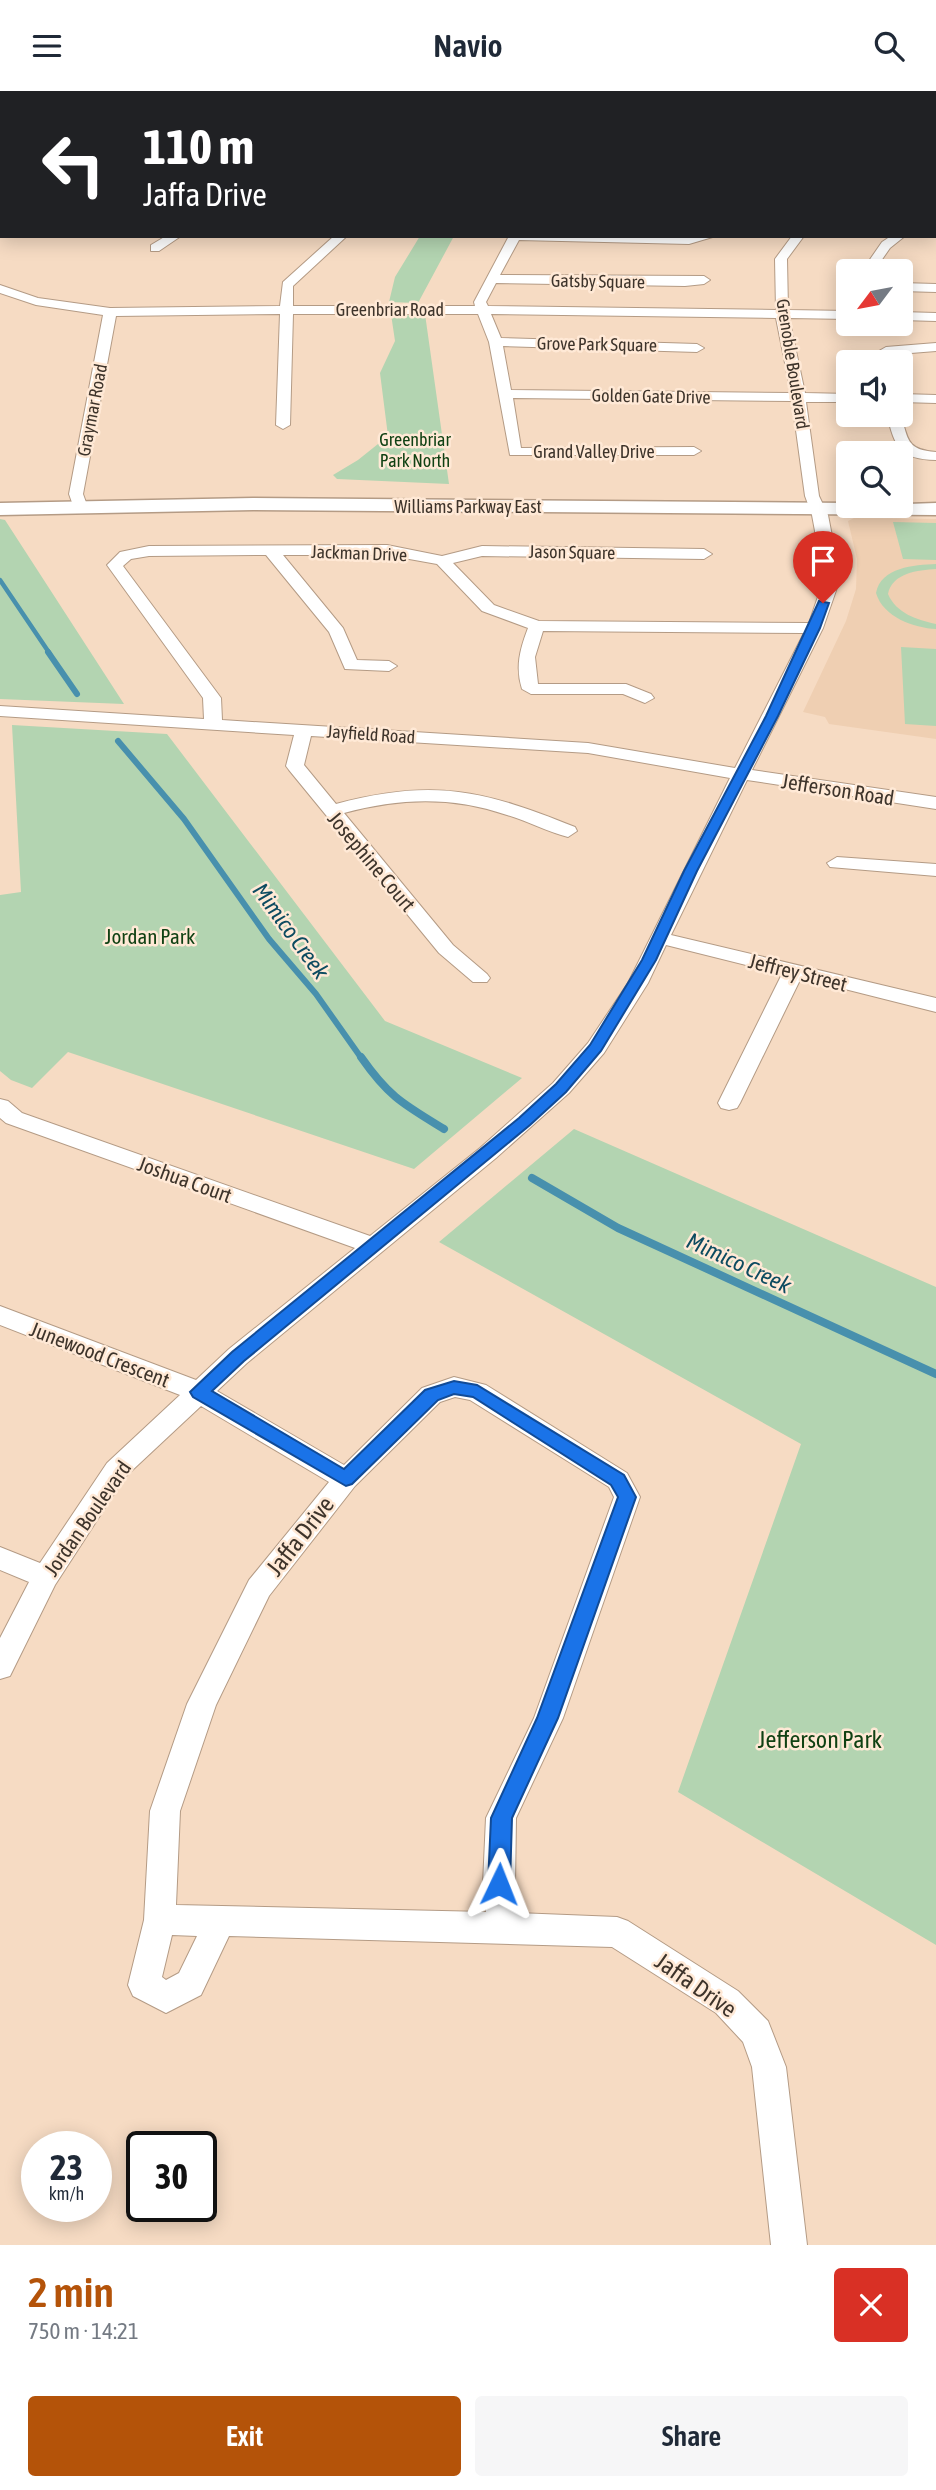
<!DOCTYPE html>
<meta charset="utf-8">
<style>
body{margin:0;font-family:"Asap Condensed",sans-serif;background:#f6f6f7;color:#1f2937;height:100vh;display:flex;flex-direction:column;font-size:26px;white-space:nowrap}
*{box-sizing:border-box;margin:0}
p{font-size:23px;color:#747a83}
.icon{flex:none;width:38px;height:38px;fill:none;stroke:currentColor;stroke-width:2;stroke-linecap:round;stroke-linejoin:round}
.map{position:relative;height:2154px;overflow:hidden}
.drawer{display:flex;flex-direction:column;background:#fff;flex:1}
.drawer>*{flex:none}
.guide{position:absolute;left:0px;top:0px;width:936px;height:147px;box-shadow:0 4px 18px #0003;background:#202124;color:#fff;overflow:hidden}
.needle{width:46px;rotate:238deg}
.controls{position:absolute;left:836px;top:168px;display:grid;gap:14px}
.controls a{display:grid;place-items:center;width:77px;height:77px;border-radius:7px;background:#fff;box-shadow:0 4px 18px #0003;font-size:35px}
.speed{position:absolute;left:21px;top:2040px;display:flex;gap:14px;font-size:35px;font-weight:700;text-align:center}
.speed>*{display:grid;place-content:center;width:91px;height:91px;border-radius:50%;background:#fff;box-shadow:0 4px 18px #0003;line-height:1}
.speed small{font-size:18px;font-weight:400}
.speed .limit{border:4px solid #111;border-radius:10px;background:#fff;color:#111}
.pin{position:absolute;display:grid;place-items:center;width:60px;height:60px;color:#fff;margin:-72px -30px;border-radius:50% 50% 50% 0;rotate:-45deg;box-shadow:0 0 7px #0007}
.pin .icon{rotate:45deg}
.me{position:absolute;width:77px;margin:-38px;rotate:2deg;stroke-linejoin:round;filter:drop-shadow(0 0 5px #0008)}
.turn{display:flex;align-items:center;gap:24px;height:147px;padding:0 28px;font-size:32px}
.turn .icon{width:91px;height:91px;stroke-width:2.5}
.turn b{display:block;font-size:49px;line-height:60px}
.round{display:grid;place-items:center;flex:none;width:74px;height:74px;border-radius:7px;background:#f6f6f7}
.headline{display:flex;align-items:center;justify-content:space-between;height:119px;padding:0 28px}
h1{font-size:42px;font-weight:600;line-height:52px;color:#b45309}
.primary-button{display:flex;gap:14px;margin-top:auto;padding:14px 28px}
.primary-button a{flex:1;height:80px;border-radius:7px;background:#b45309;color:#fff;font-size:28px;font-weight:600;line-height:80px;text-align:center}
.primary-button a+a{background:#f6f6f7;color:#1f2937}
header{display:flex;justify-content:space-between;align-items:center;height:91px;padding:0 28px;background:#fff;font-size:32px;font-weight:600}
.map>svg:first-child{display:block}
.built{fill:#efcfb2}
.green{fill:#b3d4b1}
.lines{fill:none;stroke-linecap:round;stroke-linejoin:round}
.stream-far2{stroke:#4890ad;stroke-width:4.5}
.stream-far1{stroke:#4890ad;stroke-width:6}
.stream{stroke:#4890ad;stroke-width:8}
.minor-casing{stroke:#b49b85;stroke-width:2}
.major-casing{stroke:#b49b85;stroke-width:3}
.minor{fill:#fff;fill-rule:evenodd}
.major{fill:#fff;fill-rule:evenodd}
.route{fill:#1a73e8;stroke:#114b97;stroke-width:2}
.labels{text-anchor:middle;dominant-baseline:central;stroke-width:5;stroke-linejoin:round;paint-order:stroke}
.far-street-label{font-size:18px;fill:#3e342b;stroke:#ffe9d6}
.far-park-label{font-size:18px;fill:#104113;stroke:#ffe9d6}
.street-label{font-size:21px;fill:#3e342b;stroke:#ffe9d6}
.park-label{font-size:21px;fill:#104113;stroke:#ffe9d6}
.water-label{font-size:23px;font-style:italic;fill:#0d4b60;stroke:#ffe9d6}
.near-street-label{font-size:24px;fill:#3e342b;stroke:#ffe9d6}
.near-park-label{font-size:24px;fill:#104113;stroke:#ffe9d6}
</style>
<header><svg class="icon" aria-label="menu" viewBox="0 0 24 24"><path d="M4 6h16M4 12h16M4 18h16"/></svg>Navio<svg class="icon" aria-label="search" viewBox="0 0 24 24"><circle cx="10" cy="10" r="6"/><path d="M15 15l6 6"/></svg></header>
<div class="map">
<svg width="936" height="2154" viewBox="0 0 936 2154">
<rect width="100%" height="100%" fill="#f6dbc3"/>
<path class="built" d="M212 0H473L208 2Z
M854 427 936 428V648L829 633 825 626 803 621 846 530 856 498 857 468 848 430Z"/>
<path class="green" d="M473 0H843L850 2H473Z
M420 145H454L418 212 389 211 395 186Z
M391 223H425L449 393 337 388 333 384 358 369 388 345 380 282 395 250Z
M0 428 5 429 124 613 0 608Z
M893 431 936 432V469L903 468Z
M936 473V478C918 479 892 482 888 503 896 522 917 529 936 533V538C914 537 883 526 876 502 881 476 914 474 936 473Z
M901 556 936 558V635L905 633Z
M12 634 167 643 385 930 522 987 414 1078 68 961 32 997 11 989 0 980V804L21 801Z
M574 1038 936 1196V1854L678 1701 801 1353 439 1151Z"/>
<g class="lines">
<path class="stream-far2" d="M0 489 50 563"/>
<path class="stream-far1" d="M48 561 77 603
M118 650 184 728 269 848 316 903 362 968"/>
<path class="stream" d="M361 966C389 1006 403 1013 444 1038
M532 1087 618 1137 936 1283"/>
<defs>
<path id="minor" d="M32 0H54L55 2H33Z
M188 0H201L187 2Z
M0 45H2V51H0Z
M934 53H936V59H934Z
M0 87H2L0 95Z
M934 88H936L934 95Z
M934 125H936V131H934Z
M166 145H181L159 160H151V154Z
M334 145H347L293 195V215H475L474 211 509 145H716L689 153 519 149 500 184 704 185 710 189 704 193 685 195 496 192 486 211 488 215 776 219 775 168 792 145H804L787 168 788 219 849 220V228L789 227 805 302 849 303V311H806L819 405 828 424 840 488 823 537 752 679 936 706V718L747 689 671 844 936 907V921L801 887 740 1012 737 1017 729 1019 721 1017 718 1012 782 883 666 854 648 892 604 962 569 1002 496 1067 247 1272 217 1300 344 1374 422 1297 454 1286 486 1294 627 1382 640 1406 563 1627 516 1727 515 1793 517 1822 617 1826 628 1830 738 1900 768 1930 786 1976 807 2154H771L752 1976 743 1951 716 1922 612 1856 229 1845 201 1904 166 1922 133 1905 128 1894 144 1829 150 1720 187 1613 249 1489 329 1391 201 1315 125 1386 55 1494 10 1585 0 1588V1547L29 1491 0 1479V1456L40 1472 107 1372 180 1304 0 1234V1215L196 1289 229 1258 355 1157 6 1032 0 1027V1008L8 1010 22 1022 370 1145 480 1057 553 992 588 952 628 892 730 687 588 662 311 645 304 674 336 713C433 687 484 699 575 736L577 740 568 746C547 741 528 730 507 724 451 705 400 707 344 722L453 854 487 883 490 887 487 891H473L439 862 289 679 286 675 294 644 0 625V615L204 628 203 607 107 474 120 461 149 455 387 454 442 465 482 455 704 458 712 463 704 468 482 465 453 472 494 514 539 530 809 532 824 488 812 424 805 405 792 310 513 307 521 357 694 356 701 360 694 364H510L489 251 478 223H293L290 334 283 338 276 334 280 223 116 225 83 403 88 417 85 420H75L69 403 103 224 36 214 0 202V194L38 207 110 217 280 215 283 191ZM491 223 776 227 791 302 511 299 503 255 697 261 704 257 697 253 501 247ZM266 464 329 541 345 578 389 580 397 575 389 570 357 569 343 537 283 464H387L437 473 482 520 528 537C520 558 515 576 522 598L531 603H623L645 612 654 607 651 603 626 593H538L535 566 543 540 804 542 735 677 588 652 222 629 221 607 123 475 131 468 149 465ZM455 1306 470 1309 609 1396 614 1406 534 1627 486 1727 483 1793 486 1821 176 1814 180 1720 216 1614 269 1505 355 1395 440 1311ZM172 1844 197 1845 179 1882 166 1889 162 1886Z
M891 145H905L890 157 874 180H862L882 151Z
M901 192 936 193V201L901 200Z
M901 221 936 222V230L901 229Z
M936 252V260L886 264 879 260 886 256Z
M901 303 936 304V312L901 311Z
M887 324H901C908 349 907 359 936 361V369C900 368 895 357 887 324Z
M837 766 936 773V785L830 776 827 772Z"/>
<path id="major" d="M253 407 849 412V415L936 412V424L253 419 0 424V412Z"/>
</defs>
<use href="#minor" class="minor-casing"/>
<use href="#major" class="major-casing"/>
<use href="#minor" class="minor"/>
<use href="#major" class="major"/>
</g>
<path class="route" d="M819 510 829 512 820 537 778 625 697 780 656 869 601 960 566 1001 530 1034 244 1270 212 1300 344 1378 425 1299 454 1290 477 1294 624 1384 636 1406 558 1627 512 1727 510 1793 507 1801 499 1804 492 1801 488 1793 491 1727 537 1627 618 1406 611 1394 473 1306 454 1303 438 1309 352 1393 346 1395 193 1306 190 1301 232 1261 519 1027 556 993 590 954 642 869 684 780 766 625Z"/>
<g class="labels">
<g class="far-street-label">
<text transform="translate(598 190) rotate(1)">Gatsby Square</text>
<text x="390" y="218">Greenbriar Road</text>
<text transform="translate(597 253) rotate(1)">Grove Park Square</text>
<text transform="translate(793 273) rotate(81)">Grenoble Boulevard</text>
<text transform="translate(651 305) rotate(1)">Golden Gate Drive</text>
<text transform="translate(92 319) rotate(-79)">Graymar Road</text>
<text x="594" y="360">Grand Valley Drive</text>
<text x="468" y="415">Williams Parkway East</text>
<text transform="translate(572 461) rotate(1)">Jason Square</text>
<text transform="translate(359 462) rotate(2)">Jackman Drive</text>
<text transform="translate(371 643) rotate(4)">Jayfield Road</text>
</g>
<g class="far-park-label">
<text x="415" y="348">Greenbriar<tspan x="415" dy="21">Park North</tspan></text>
</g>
<g class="street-label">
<text transform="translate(838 698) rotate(9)">Jefferson Road</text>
<text transform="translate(372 770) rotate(50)">Josephine Court</text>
<text transform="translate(798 881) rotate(14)">Jeffrey Street</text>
<text transform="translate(185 1088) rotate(20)">Joshua Court</text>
<text transform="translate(100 1263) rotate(21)">Junewood Crescent</text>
<text transform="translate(87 1427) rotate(-55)">Jordan Boulevard</text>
</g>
<g class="park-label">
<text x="150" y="845">Jordan Park</text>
</g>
<g class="water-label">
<text transform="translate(291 840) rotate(54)">Mimico Creek</text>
<text transform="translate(739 1172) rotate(25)">Mimico Creek</text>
</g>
<g class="near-street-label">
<text transform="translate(300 1445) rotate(-52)">Jaffa Drive</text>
<text transform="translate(696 1894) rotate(35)">Jaffa Drive</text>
</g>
<g class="near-park-label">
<text x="820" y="1648">Jefferson Park</text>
</g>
</g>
</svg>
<div class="controls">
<a><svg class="needle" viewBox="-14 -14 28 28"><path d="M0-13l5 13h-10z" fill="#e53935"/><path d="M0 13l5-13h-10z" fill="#747a83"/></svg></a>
<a><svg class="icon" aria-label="sound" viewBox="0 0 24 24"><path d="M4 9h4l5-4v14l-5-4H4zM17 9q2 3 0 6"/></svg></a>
<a><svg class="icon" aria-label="search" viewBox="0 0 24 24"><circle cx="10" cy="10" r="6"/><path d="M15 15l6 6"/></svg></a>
</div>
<div class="speed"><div>23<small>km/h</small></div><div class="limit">30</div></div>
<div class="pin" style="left:823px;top:512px;background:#d93025"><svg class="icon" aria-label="arrive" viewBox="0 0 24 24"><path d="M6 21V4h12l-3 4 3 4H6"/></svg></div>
<svg class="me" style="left:499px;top:1793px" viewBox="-20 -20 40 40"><path d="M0-17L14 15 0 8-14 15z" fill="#1a73e8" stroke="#fff" stroke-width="4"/></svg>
<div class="guide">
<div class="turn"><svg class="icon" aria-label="left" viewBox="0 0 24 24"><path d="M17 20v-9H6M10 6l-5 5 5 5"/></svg><div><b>110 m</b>Jaffa Drive</div></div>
</div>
</div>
<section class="drawer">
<div class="headline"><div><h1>2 min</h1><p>750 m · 14:21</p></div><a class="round" style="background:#d93025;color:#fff"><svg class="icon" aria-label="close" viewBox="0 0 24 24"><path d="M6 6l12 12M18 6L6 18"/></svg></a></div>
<div class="primary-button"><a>Exit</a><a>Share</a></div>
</section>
